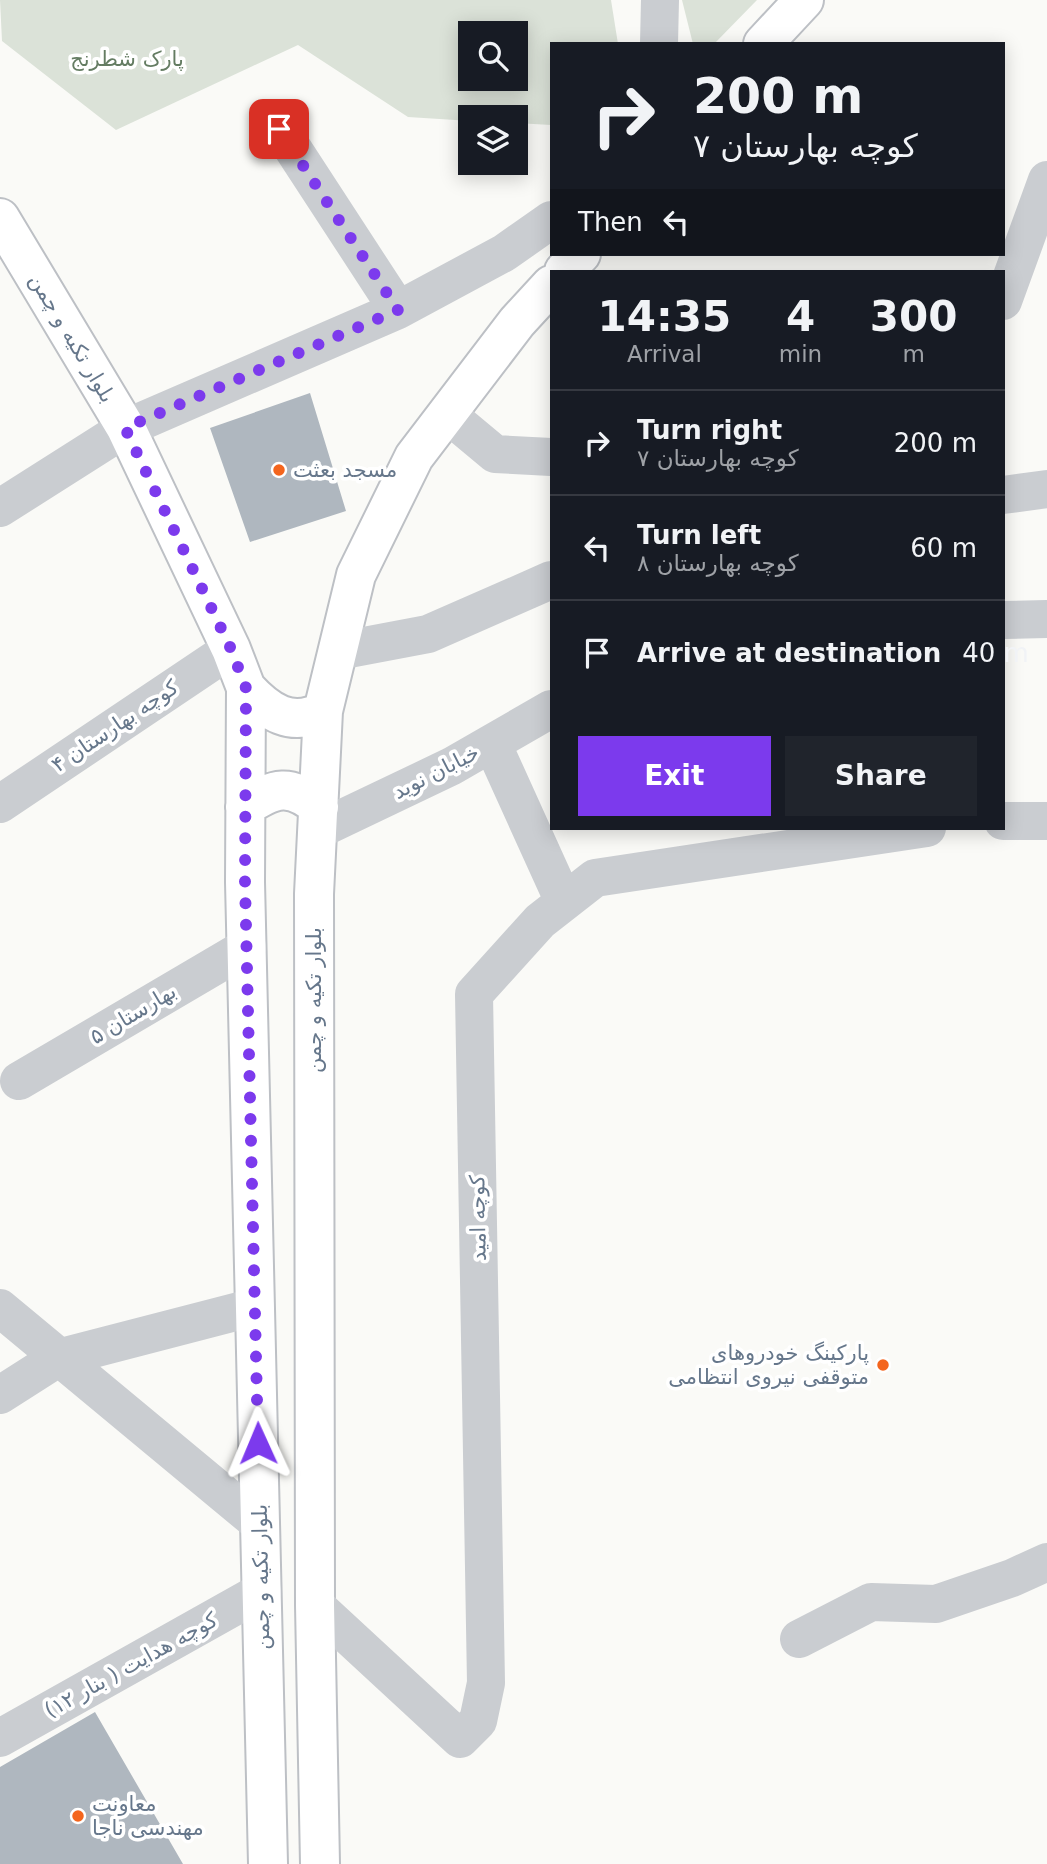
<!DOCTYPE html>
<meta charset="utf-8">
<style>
body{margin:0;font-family:"DejaVu Sans","Noto Naskh Arabic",sans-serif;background:#20242c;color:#f1f3f6;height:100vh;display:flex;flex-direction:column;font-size:26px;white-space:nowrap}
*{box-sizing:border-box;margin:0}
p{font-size:23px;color:#9ea1a6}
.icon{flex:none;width:38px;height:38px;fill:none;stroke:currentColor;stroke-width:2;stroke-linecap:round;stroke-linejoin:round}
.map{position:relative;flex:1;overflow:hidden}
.details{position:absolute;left:550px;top:270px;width:455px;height:560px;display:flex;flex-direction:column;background:#171b24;border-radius:0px;box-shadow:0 4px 18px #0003}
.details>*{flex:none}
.top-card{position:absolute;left:550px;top:42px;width:455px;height:214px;border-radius:0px;box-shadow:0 4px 18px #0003;background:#171b24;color:#f1f3f6;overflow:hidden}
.controls{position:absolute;left:458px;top:21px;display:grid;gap:14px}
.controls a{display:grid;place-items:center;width:70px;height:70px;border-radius:0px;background:#171b24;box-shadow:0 4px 18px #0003;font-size:35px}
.pin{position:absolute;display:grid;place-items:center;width:60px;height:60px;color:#fff;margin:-30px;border-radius:14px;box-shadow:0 4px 10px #0006}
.me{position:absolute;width:77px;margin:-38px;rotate:359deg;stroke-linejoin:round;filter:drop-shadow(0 0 5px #0008)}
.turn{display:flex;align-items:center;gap:24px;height:147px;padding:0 28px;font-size:32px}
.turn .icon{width:91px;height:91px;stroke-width:2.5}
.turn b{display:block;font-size:49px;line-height:60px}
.then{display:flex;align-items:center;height:66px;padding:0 28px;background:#0003;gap:14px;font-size:26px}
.eta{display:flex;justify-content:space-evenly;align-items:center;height:119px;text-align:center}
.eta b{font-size:42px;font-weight:800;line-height:49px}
.primary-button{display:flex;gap:14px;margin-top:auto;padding:14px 28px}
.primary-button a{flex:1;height:80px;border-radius:0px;background:#7c3aed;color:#fff;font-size:28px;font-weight:800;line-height:80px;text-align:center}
.primary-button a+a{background:#20242c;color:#f1f3f6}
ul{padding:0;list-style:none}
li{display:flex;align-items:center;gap:21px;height:105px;padding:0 28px;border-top:2px solid #363941}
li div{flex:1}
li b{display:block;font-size:26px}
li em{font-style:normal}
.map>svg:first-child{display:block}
.green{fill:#dbe2d8;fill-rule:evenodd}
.building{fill:#afb7bf}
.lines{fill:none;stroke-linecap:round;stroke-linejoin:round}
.major-casing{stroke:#bdc0c5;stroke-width:42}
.minor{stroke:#cacdd1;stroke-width:38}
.major{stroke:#fff;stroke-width:38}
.route{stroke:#7c3aed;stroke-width:12;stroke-dasharray:0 21.6}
.poi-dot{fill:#f4651d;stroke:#fff;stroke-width:2.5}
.labels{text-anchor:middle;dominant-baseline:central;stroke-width:7;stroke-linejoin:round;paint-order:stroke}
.park-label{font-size:21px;fill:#647c62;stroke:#fff}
.street-label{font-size:21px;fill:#66778b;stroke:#fff}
.poi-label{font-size:21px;fill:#66778b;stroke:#fff;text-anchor:start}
</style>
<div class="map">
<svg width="1047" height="1864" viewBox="0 0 1047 1864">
<rect width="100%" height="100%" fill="#fafaf7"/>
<path class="green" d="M0 0H611L618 44H551V125L516 123V117H471V121L408 117 298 45 116 130 2 41ZM471 33H516V79H471Z
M682 0H757L714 44H693Z"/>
<path class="building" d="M310 393 346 511 250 542 210 428Z
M95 1712 183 1864H0V1767Z"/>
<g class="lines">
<defs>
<path id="major" d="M763 44 804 0
M0 218 126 428 231 649 246 688 245 882 268 1864
M564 271 581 254
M246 688C268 712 291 728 323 711
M245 807C275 787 290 783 319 807
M320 1864 315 1605 314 894 323 711 356 575 414 457 517 322 551 285"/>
</defs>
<use href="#major" class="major-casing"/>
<path class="minor" d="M659 44 660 0
M280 129 398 310
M1003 301 1047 180
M447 414 495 454 551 457
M1003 495 1047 489
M0 508 126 428 398 310 504 253 551 220
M1003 620 1047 619
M338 651 428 634 551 580
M492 743 564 902
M0 804 231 649
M1003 821H1047
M318 830 452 766 551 709
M19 1081 247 947
M0 1308 260 1524
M0 1395 58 1358 255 1307
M315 1605 460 1739 478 1721 486 1683 474 994 540 921 595 878 927 828
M799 1639 871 1602 936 1604 1012 1578 1047 1562
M0 1738 262 1591"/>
<use href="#major" class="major"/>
</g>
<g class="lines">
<path class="route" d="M258 1443 245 882 246 688 231 649 125 428 398 310 279 129"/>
</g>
<g class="poi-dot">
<circle cx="279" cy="470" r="7"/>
<circle cx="883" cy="1365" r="7"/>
<circle cx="78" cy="1816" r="7"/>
</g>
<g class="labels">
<g class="park-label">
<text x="127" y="59">پارک شطرنج</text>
</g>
<g class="street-label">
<text transform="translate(72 338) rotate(59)">بلوار تکیه و چمن</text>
<text transform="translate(115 726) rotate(-34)">کوچه بهارستان ۴</text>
<text transform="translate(436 772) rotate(-27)">خیابان نوید</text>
<text transform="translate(314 1000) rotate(-90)">بلوار تکیه و چمن</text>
<text transform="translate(133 1014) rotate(-31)">بهارستان ۵</text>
<text transform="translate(478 1218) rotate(-91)">کوچه امید</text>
<text transform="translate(261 1577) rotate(-91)">بلوار تکیه و چمن</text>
<text transform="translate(131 1665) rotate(-29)">کوچه هدایت ( بنار ۱۲)</text>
</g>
<g class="poi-label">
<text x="293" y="470">مسجد بعثت</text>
<text x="869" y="1353" text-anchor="end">پارکینگ خودروهای<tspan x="869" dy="24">متوقفی نیروی انتظامی</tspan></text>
<text x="92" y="1804">معاونت<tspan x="92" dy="24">مهندسی ناجا</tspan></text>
</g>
</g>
</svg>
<div class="controls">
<a><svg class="icon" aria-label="search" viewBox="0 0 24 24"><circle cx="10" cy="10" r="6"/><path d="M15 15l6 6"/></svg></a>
<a><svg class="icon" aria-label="layers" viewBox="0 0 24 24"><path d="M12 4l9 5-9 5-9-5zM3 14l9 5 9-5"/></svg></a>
</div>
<div class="pin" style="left:279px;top:129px;background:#d93025"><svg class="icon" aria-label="arrive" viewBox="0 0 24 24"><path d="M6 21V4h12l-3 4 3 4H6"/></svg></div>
<svg class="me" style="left:258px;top:1443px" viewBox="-20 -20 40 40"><path d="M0-17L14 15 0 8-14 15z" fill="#7c3aed" stroke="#fff" stroke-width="4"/></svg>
<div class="top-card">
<div class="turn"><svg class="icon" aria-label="right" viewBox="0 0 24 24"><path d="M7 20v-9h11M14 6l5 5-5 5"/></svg><div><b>200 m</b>کوچه بهارستان ۷</div></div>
<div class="then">Then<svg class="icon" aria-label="left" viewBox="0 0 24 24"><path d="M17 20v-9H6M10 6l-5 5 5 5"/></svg></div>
</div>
<section class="details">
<div class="eta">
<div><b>14:35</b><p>Arrival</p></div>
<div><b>4</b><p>min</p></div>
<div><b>300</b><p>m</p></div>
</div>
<ul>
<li><svg class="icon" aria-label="right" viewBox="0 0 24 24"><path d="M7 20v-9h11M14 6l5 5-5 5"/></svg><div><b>Turn right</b><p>کوچه بهارستان ۷</p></div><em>200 m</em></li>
<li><svg class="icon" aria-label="left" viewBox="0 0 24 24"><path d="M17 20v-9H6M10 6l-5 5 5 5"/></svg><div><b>Turn left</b><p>کوچه بهارستان ۸</p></div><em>60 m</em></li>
<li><svg class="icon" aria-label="arrive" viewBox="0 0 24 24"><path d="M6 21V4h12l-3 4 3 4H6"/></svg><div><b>Arrive at destination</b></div><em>40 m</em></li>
</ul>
<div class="primary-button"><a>Exit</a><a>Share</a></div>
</section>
</div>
